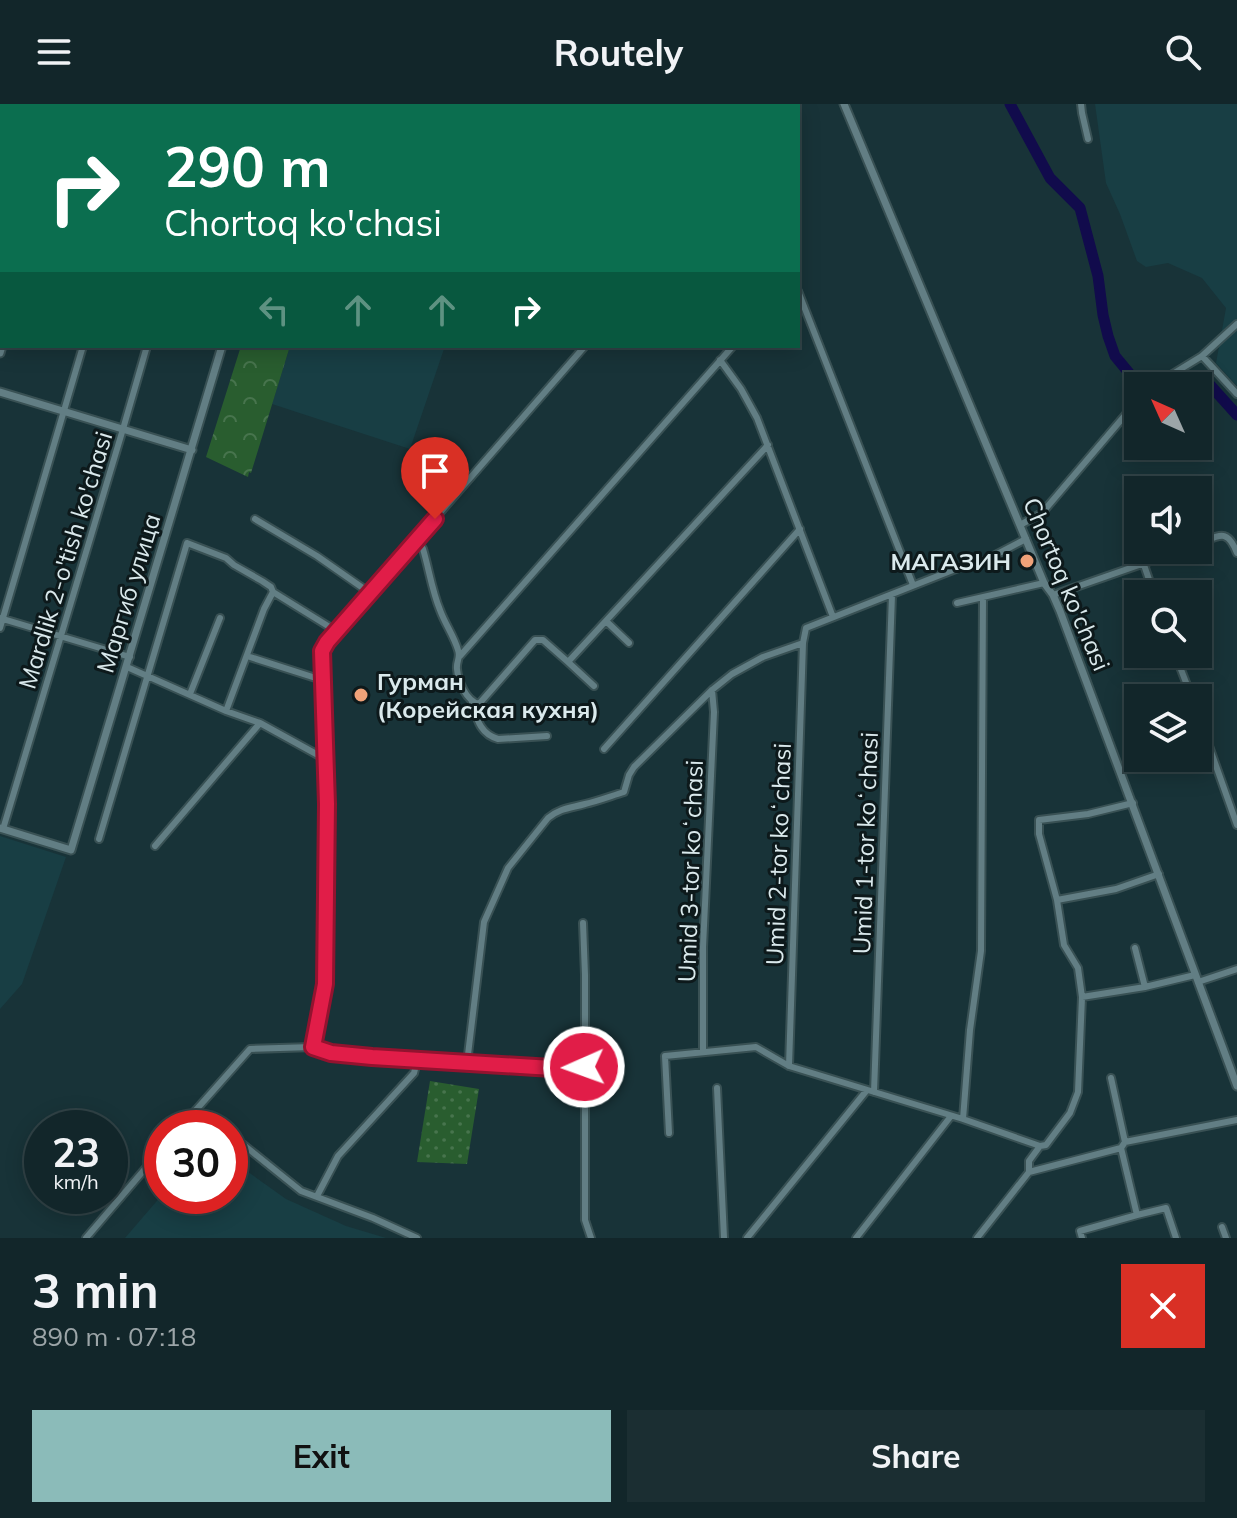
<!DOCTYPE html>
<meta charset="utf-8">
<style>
body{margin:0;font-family:Mulish,sans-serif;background:#1b2e32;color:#f1f3f6;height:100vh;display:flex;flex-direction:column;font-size:30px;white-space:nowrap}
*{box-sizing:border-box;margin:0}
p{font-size:26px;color:#9ca5a8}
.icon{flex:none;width:44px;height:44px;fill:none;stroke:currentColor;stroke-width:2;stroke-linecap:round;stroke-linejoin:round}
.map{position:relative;height:1134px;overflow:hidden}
.drawer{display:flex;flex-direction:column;background:#12262a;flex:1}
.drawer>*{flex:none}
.hud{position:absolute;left:0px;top:0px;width:800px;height:244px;box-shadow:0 4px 20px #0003,0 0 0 2px #314347;background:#0b6e4f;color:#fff;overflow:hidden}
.needle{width:52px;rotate:315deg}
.fabs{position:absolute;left:1124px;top:268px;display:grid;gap:16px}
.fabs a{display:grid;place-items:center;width:88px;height:88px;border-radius:0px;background:#12262a;box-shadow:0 4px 20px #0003,0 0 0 2px #314347;font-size:40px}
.speed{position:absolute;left:24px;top:1006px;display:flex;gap:16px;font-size:40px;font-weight:700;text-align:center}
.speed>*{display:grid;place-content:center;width:104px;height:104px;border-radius:50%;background:#12262a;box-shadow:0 4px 20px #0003,0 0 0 2px #314347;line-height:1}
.speed small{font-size:20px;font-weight:400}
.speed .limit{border:12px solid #d22;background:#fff;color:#111}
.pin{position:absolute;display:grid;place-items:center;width:68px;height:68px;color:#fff;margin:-82px -34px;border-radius:50% 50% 50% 0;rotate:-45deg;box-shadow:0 0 8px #0007}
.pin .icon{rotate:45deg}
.me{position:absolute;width:88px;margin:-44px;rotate:268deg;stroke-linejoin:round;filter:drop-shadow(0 0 6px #0008)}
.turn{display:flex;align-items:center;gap:28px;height:168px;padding:0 32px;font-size:36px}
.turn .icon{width:104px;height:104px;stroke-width:2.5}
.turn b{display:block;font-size:56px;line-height:68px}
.lanes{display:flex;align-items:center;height:76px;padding:0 32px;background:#0003;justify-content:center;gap:40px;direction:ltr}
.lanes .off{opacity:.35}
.round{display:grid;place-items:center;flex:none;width:84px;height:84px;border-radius:0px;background:#1b2e32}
.overview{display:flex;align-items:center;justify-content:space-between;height:136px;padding:0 32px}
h1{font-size:48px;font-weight:700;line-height:60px}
.cta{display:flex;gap:16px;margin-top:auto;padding:16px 32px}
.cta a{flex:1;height:92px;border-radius:0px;background:#8bbbb9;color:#111;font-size:32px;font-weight:700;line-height:92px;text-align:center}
.cta a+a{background:#1b2e32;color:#f1f3f6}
header{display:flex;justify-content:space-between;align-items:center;height:104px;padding:0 32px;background:#12262a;font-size:36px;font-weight:700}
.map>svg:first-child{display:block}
.built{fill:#183e44}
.grass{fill:url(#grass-dots)}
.forest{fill:url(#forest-crowns)}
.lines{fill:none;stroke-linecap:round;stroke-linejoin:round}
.river{stroke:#110b4c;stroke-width:11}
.minor-casing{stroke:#395154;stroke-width:10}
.tertiary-casing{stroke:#395154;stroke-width:11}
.minor{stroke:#627e84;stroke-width:6}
.tertiary{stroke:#627e84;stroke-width:7}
.route-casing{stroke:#92132f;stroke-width:20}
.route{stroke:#e11d48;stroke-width:14}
.poi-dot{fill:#f0a279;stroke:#0d191b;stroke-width:3}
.labels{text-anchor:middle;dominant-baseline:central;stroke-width:6;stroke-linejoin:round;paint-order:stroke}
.street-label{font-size:24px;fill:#dae9ec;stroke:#0d191b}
.poi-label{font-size:24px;font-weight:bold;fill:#dae9ec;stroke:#0d191b;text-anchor:end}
</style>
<header><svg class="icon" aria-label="menu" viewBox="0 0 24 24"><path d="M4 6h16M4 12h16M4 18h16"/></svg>Routely<svg class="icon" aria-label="search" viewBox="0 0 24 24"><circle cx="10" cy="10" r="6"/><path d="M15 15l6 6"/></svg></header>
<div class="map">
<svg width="1237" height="1134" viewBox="0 0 1237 1134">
<defs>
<pattern id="grass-dots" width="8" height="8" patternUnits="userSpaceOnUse" patternTransform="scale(2)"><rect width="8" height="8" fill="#295d2f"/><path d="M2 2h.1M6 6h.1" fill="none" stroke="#47744d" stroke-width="1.8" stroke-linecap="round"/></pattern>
<pattern id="forest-crowns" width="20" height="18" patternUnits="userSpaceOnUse" patternTransform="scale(2)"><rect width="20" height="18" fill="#295d2f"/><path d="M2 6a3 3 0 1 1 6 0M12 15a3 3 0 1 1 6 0" fill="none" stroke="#47744d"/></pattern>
</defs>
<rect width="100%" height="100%" fill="#183338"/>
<path class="built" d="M1095 0H1237V282L1216 259 1226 204 1202 174 1168 159 1146 163 1137 157 1120 110 1106 79Z
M290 242H445L410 345 272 300Z
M0 732 66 753 22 880 0 905Z
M230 1055 286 1095 346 1122 386 1134H125L162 1091V1092H230Z"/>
<path class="grass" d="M430 977 479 985 467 1060 417 1058Z"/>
<path class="forest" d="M241 242H290L251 369 249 368 248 373 206 353Z"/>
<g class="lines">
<path class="river" d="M1010 0 1050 74 1080 104 1098 172 1103 211 1108 232 1115 252 1139 281
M1178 282 1192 272H1202L1237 311"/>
<defs>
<path id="minor" d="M1081 0 1082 9 1088 35
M153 2 154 0
M216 2V0
M791 2 793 0
M798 187 913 481
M1202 252 1237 290
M720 256 741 285 757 314 833 513
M1153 282 1202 252 1237 220
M255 415 317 452 370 489
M1020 421 1042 409 1138 296
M417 436 423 445C429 465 432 487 440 506 445 520 454 532 458 546 461 554 456 557 457 565 458 577 466 597 479 600L535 536H543L568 558 768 341
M1198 440C1219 432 1227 423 1237 449
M1144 461 1154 490
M1053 491 1182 446
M957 499 1044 479
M0 514 130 553
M606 517 629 539
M0 524 83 242
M1175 550 1192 594
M247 552 322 576
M460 552 733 242
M568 558 594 582
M127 563 226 607 260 619 318 651H325
M190 590 220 514
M472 599C477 615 480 630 498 635L547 632
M226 607 264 505 273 488
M1198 611 1237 721
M604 645 800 425
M3 725 123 325 147 242
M99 735 187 439 226 454 234 461 262 477 271 483 273 488 336 527
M155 742 260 619
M1057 796 1116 785 1159 770
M583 819 585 871V1116L591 1134
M1135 844 1145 883
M1198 878 1237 865
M1082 893 1145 883 1195 871
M313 943 325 880 327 700 322 576 323 543 585 242
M703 948V843L714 608 712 586
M467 959 484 818 508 764 548 714C560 704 571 704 585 700 598 697 611 692 624 688L629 671 634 663 712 586 732 570 763 553 803 539 806 524 958 464 982 458 1026 435
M789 962 803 539
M1111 974 1125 1038
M717 984 724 1134
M874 988 892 491
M196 1006 221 1024
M963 1015 970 926 981 847 983 493
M180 1024 250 945 313 943 331 949 414 957 584 966
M669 1029 665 952 756 943 789 962 963 1015 1040 1042
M230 1030 301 1087 373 1114 417 1134
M1121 1044 1137 1111
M1029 1068 1121 1044 1125 1038 1237 1016
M317 1092 338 1052 414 969 417 957
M1222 1123 1226 1134
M86 1134 162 1045
M747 1134 867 986
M856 1134 951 1012
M977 1134 1029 1068V1057L1040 1042 1046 1041 1070 1009 1078 988 1082 893 1078 864 1064 841 1057 796 1039 730V716L1088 710 1133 699
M1082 1134 1080 1127 1137 1111 1166 1104 1176 1134"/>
<path id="tertiary" d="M844 0 1044 479 1053 491 1060 507 1237 982
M73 2V0
M294 2V0
M0 78H2
M0 249 2 242
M0 288 192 346
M0 724 71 746 222 242"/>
</defs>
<use href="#minor" class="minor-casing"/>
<use href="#tertiary" class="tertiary-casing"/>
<use href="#minor" class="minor"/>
<use href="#tertiary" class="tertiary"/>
</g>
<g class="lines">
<defs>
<path id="route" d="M435 415 327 538 322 547 327 700 325 880 313 943 331 949 372 953 584 966V963"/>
</defs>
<use href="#route" class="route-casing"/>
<use href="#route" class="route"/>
</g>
<g class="poi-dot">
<circle cx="1027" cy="457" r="8"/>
<circle cx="361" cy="591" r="8"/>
</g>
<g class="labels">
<g class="street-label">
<text transform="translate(65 456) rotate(-73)">Mardlik 2-o'tish ko'chasi</text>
<text transform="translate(1067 480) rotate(67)">Chortoq ko'chasi</text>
<text transform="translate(128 489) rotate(-73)">Маргиб улица</text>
<text transform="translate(865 739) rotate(-88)">Umid 1-tor koʻchasi</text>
<text transform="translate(778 750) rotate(-88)">Umid 2-tor koʻchasi</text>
<text transform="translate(690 767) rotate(-88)">Umid 3-tor koʻchasi</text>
</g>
<g class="poi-label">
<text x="1011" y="457">МАГАЗИН</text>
<text x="377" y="577" text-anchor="start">Гурман<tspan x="377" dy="28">(Корейская кухня)</tspan></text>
</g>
</g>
</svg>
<div class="fabs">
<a><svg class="needle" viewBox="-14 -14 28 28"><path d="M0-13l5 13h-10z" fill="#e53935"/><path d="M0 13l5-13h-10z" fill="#9ca5a8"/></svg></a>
<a><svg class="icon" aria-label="sound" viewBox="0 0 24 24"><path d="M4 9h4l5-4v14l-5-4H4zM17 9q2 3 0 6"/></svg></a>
<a><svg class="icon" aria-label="search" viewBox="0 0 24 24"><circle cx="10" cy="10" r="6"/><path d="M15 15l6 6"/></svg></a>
<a><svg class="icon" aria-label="layers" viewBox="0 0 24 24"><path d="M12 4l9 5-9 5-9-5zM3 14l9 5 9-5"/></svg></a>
</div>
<div class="speed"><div>23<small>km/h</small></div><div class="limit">30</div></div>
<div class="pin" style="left:435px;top:415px;background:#d93025"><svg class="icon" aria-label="arrive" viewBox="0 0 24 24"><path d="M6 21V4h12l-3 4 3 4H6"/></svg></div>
<svg class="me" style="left:584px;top:963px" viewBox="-20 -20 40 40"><circle r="17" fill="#e11d48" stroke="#fff" stroke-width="3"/><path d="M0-11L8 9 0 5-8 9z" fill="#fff"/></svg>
<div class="hud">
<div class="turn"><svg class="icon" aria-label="right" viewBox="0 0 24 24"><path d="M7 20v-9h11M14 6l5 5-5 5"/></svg><div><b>290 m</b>Chortoq ko'chasi</div></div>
<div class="lanes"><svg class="icon off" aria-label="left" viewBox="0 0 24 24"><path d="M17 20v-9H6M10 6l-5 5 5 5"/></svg><svg class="icon off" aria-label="ahead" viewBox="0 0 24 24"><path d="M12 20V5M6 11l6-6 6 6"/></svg><svg class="icon off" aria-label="ahead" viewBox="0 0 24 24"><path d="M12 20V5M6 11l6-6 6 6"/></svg><svg class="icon" aria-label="right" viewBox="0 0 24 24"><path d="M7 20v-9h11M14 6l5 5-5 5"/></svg></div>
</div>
</div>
<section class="drawer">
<div class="overview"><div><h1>3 min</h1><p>890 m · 07:18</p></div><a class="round" style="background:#d93025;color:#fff"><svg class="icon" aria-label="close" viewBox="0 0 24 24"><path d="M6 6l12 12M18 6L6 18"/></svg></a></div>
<div class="cta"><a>Exit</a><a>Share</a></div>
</section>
